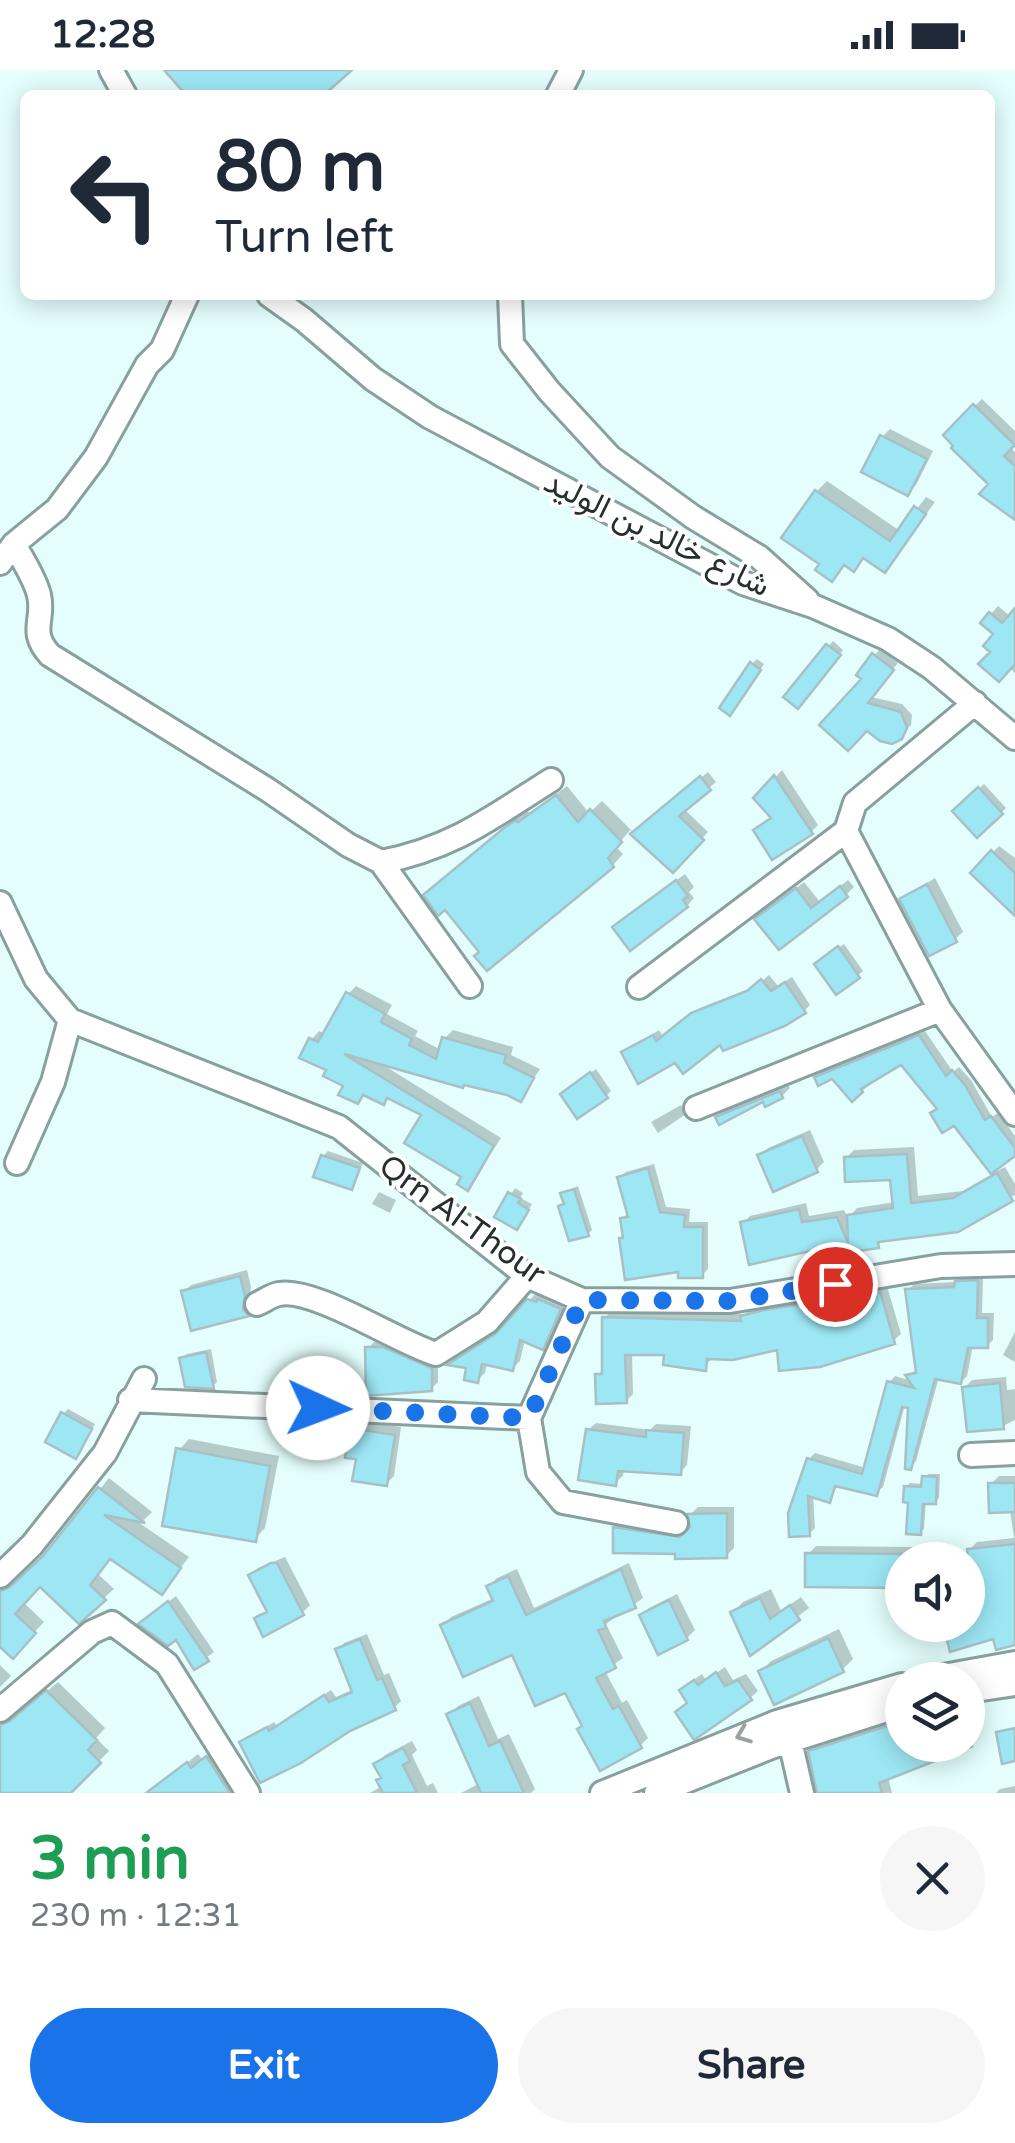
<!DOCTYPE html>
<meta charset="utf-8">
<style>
body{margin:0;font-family:"Varela Round",Vazirmatn,sans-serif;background:#f6f6f7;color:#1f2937;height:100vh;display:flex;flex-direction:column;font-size:38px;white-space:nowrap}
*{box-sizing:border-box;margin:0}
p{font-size:32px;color:#747a83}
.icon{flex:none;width:55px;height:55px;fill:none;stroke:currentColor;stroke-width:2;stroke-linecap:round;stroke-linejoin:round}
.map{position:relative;height:1723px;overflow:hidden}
.sheet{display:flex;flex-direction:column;background:#fff;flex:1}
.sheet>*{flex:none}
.guide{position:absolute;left:20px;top:20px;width:975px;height:210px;border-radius:15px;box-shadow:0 5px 25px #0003;background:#fff;color:#1f2937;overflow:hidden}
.tools{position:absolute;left:885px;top:1472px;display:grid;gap:20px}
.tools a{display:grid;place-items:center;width:100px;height:100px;border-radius:50%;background:#fff;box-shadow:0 5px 25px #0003;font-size:50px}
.pin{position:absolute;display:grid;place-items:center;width:85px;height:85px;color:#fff;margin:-42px;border:5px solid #fff;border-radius:50%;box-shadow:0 2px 10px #0007}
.me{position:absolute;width:110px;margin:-55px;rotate:92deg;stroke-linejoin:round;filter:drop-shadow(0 0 8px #0008)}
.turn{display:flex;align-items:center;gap:35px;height:210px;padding:0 30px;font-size:45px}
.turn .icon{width:130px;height:130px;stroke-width:2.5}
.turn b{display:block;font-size:70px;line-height:85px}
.round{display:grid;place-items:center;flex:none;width:105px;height:105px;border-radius:52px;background:#f6f6f7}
.summary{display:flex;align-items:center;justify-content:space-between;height:170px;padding:0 30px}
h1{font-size:60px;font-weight:700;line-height:75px;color:#1e9e55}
.action{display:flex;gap:20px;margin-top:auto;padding:20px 30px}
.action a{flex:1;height:115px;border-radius:60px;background:#1a73e8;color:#fff;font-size:40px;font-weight:700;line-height:115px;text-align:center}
.action a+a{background:#f6f6f7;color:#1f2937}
.status{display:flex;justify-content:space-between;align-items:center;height:70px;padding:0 50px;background:#fff;direction:ltr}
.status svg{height:28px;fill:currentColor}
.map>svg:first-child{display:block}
.shadow{fill:#0003}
.building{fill:#9de7f5;stroke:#a7c0c5;stroke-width:2.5}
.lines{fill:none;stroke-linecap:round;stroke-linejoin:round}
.minor-casing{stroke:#88a19f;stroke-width:28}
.minor{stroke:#fff;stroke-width:22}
.oneway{stroke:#9ca1a1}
.route{stroke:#1a73e8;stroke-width:18;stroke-dasharray:0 32.4}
.labels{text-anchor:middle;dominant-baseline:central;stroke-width:8;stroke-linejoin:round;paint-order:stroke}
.street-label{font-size:32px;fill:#242f2e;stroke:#fff}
</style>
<div class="status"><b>12:28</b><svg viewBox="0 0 49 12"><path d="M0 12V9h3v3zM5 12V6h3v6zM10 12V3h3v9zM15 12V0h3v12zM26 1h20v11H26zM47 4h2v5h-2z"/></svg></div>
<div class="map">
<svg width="1015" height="1723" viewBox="0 0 1015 1723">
<rect width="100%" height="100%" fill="#e3fefd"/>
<path class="shadow" d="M982 329 1015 361V372L1010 377 1015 382V447L991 414 946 365Z
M890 359 933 381 916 415 908 423 882 367Z
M827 411 900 461 926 427 935 432 885 500 865 487 853 499 846 493 832 509 822 493 817 421Z
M998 536 1011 547 1015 542V603L993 582 996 564 991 544Z
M833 571 843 580 802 631 787 626Z
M880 579 898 593 871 627 902 634 912 645 911 655 904 662 867 658 865 608 859 604Z
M757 589 764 594 734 638 752 594Z
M782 700 818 755 811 762 774 747 756 728Z
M708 702 716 712 684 739 708 762 672 800 630 760 616 777 623 784 613 795 487 898 482 881 437 815 517 748 528 741 530 744 567 716 589 743 602 731 634 763Z
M984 714 1006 738 977 765 955 741Z
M999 776 1015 788V843L973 803Z
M685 804 694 817 689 822 694 828 687 836 623 850Z
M935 808 963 862 955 869 902 829Z
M848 810 854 817 846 825 779 877 765 842 804 812 820 832Z
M844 874 863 901 837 922 822 889Z
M769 905 778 916 792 907 810 935 804 941 675 990 624 983 659 960 663 967 700 938 756 916Z
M356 916 392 935 387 944 418 961 415 966 441 980 445 968 453 960 513 977 511 985 540 999 520 1029 508 1023 380 993 501 1068 468 1118 425 1044 389 1027 383 1032 365 1023 358 1031 329 999 311 970 319 961 325 964 348 924Z
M925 961 953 1002 959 997 971 1010 992 1047 998 1043 1015 1066V1083L993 1100 995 1102 1005 1097 1015 1114V1125L884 1169 878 1175 812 1178 743 1153 750 1146 806 1133 809 1146 844 1140 848 1148 857 1138 895 1132 892 1107 846 1088 854 1080 914 1077 918 1126 963 1121 994 1103 901 992 852 1028 833 1005 817 1007 822 1002Z
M596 999 611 1021 606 1026 568 1019Z
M788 1015 790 1018 782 1026 764 1029 718 1047 725 1040Z
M681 1035 686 1044 658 1063 651 1052Z
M810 1060 824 1092 816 1100 760 1086 768 1078Z
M328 1081 363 1093 351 1117 323 1086Z
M654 1094 666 1137 690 1139 689 1152H708V1199L702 1205 681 1199 621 1169 625 1165 623 1148 629 1142 619 1108 626 1102Z
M578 1116 592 1160 588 1164 560 1137 564 1133 563 1123Z
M515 1118 523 1123 520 1128 532 1134 521 1152 497 1146Z
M379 1122 396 1130 390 1143 372 1134Z
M247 1200 251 1217 249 1231 254 1237 247 1244 192 1258 184 1222 191 1215Z
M983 1205 982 1243H994L993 1270 987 1276 973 1275 967 1306 961 1312 939 1307 916 1391 910 1397V1336L905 1335 883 1417 876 1423 838 1414 830 1430 813 1425 815 1458 809 1464 792 1465 809 1389 815 1383 866 1398 889 1313 895 1306 912 1311 908 1305 918 1299 908 1220 914 1214 956 1212 963 1206Z
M887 1216 901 1264 893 1271 779 1277 712 1287 705 1298 667 1282 632 1283 633 1324 626 1331 597 1305 605 1298 604 1248 612 1241 745 1244 750 1240 774 1234 822 1226 824 1232Z
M536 1223 567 1232 550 1270 542 1277 525 1269 520 1291 513 1298 487 1293 485 1303 477 1310 469 1296 452 1293 504 1259Z
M1015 1262V1292L1003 1285Z
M390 1271 438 1292V1312L431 1319 368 1278 374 1272Z
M211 1279 217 1312 213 1316 182 1289 187 1284Z
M1006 1307 1007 1320 1015 1319V1350L1003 1356 965 1317 972 1310Z
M68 1339 95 1354 76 1386 63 1344Z
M360 1351 401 1357 394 1406 386 1414 358 1387 352 1359Z
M596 1353 650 1360 656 1354 691 1356 687 1395 680 1403 624 1399 623 1406 615 1413 588 1360Z
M189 1369 279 1386 265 1458 255 1469 179 1380Z
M928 1404H940L939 1428 935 1432 926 1431 924 1459 920 1462 906 1417 910 1413 923 1414Z
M999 1406H1015V1572L945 1555H968V1530L1002 1521 968 1518 969 1480 977 1472 1014 1468 1010 1440 991 1414Z
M109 1408 152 1442 144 1450 132 1448 189 1487 162 1522 111 1487 98 1504 114 1519 104 1528 40 1514 23 1532 44 1552 13 1585 0 1573V1525L48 1483Z
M698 1437H734V1478L726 1486 616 1458 623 1450 690 1461V1445Z
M816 1476 915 1477 914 1489 932 1490H902V1514H807L808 1484Z
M285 1487 310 1535 302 1543 257 1549 268 1539 251 1506 258 1498Z
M629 1493 643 1528 606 1554 623 1588 605 1601 622 1633 627 1630 648 1668 640 1676 585 1655 566 1620 513 1582 443 1555 451 1547 494 1528 489 1516 497 1508 517 1499 534 1538Z
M771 1519 781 1541 801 1527 809 1538 751 1582 733 1542 743 1532Z
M677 1524 695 1560 687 1568 659 1581 642 1545 649 1538Z
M176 1526 214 1582 195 1596 177 1566 148 1548Z
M839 1559 853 1589 843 1599 761 1601 771 1591Z
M367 1564 384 1605 389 1603 401 1631 394 1638 242 1672 274 1652 277 1656 331 1620 336 1627 354 1619 338 1580 344 1573Z
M0 1595 11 1606 0 1617Z
M725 1597 733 1610 746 1604 758 1621 750 1628 690 1632 689 1613 702 1604 706 1610Z
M58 1612 105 1658 96 1668 109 1681 68 1723H5L0 1718V1641L7 1645 22 1643Z
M479 1626 498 1669 509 1664 535 1719 531 1723H461L480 1713 449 1645 458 1636Z
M902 1646V1675H963L888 1707 892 1723H820L810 1682 819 1673Z
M412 1671 417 1680 412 1685 427 1716 433 1713 438 1723H370L382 1716 383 1707 376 1694 385 1685Z
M218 1678 248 1723H150L198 1684 202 1689Z
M1015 1716V1723H996L1000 1719Z"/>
<path class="building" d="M164 0H352L324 25H186Z
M973 334 1015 375 1004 386 1015 396V450L979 424 988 414 951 378 953 376 943 365Z
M880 365 927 389 908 426 861 402Z
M815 420 890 471 914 436 926 444 885 503 863 488 854 502 844 495 832 512 815 500 819 494 781 468Z
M1015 538V594L999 612 978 594 990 582 983 576 993 564 980 553 989 542 1002 553Z
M826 574 841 585 798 639 783 627Z
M872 583 894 600 868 633 901 642 907 658 902 669 892 674 880 671 867 661 848 681 819 655 861 609 856 605Z
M750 592 761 600 730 646 719 638Z
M774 705 813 764 772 790 753 760 771 748 753 728Z
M700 706 711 720 679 746 704 770 673 803 630 764Z
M978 717 1003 744 977 768 952 741Z
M556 725 578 752 590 739 622 772 608 788 614 797 487 901 474 886 479 882 445 840 438 846 423 825 504 758 516 750 518 752Z
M991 780 1015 803V846L970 803Z
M676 810 688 826 683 830 688 837 630 881 612 857Z
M927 814 957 872 929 886 899 829Z
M840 816 848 827 779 880 754 849 796 818 811 838Z
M838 876 860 908 836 925 814 894Z
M761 909 771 921 785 912 806 943 785 956 723 981 720 975 683 1004 675 993 638 1014 621 982 653 965 656 971 691 943 747 921Z
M346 922 385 944 381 952 412 969 409 975 436 989 442 967 506 985 504 993 534 1008 521 1032 507 1025 464 1015 463 1018 344 984 494 1076 468 1121 457 1114 461 1107 404 1073 421 1045 387 1028 384 1035 363 1025 358 1034 338 1025 343 1016 323 1006 326 1000 299 988 309 968 318 972Z
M919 965 946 1006 952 1000 965 1015 985 1050 991 1046 1015 1078V1086L991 1104 954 1056 942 1063 930 1043 937 1039 901 995 861 1019 863 1022 852 1032 832 1009 818 1016 814 1007Z
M590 1002 608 1028 577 1049 560 1024Z
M780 1021 783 1028 765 1037 763 1032 719 1055 715 1047Z
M802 1066 818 1102 773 1122 757 1085Z
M907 1084 911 1133 953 1128 997 1103 1013 1131 958 1162 878 1172 879 1178 811 1188 810 1181 749 1195 740 1152 799 1139 802 1152 837 1147 848 1173 847 1145 893 1138 890 1110 845 1112 844 1087Z
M321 1085 360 1098 352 1120 313 1107Z
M648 1098 660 1142 685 1145 684 1157H703V1208H678V1202L625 1210 619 1168H623L620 1148 628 1147 617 1107Z
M574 1119 589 1166 569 1171 558 1136 564 1134 560 1123Z
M508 1122 521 1129 518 1133 529 1140 517 1160 494 1147Z
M240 1206 245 1226 243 1239 249 1246 191 1261 181 1221Z
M978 1210 977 1248H988V1278H968L961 1314 935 1309 911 1400 905 1399 908 1338 902 1337 877 1426 835 1416 830 1433 808 1426 810 1466 789 1467 788 1443 807 1388 862 1404 887 1311 914 1318 905 1305 916 1303 905 1219 954 1217 955 1211Z
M880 1221 895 1274 820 1297 779 1301 777 1280 733 1290 707 1289 706 1301 663 1295 664 1285H625L627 1333 596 1334 595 1304H602V1247L741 1251 740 1246 764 1240 816 1232 817 1238Z
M527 1229 536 1232 538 1229 561 1239 543 1280 520 1270 513 1301 482 1294 478 1313 464 1310 466 1298 447 1295 495 1264Z
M365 1277H383L432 1298V1321L366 1326Z
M206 1282 214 1319 185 1317 179 1288Z
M1000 1313 1004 1359 967 1362 962 1317Z
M61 1342 92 1359 76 1389 45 1372Z
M350 1358 395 1365 387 1416 352 1411 356 1389 345 1388Z
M586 1359 646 1367V1360L684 1363 681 1405 618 1401 616 1416 578 1410Z
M176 1378 270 1396 256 1472 162 1456Z
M922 1406 937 1407 936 1434H923L921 1465 906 1464 908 1433 903 1432 904 1416 921 1417Z
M988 1413H1015V1442L989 1443Z
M98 1417 145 1453 104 1445 181 1498 162 1525 110 1489 90 1515 106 1530 79 1554 40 1517 15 1544 36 1563 13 1589 0 1577V1521L10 1517 43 1486Z
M727 1443V1488L675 1489V1484L613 1483V1457L680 1467 690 1457 687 1444Z
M1015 1474V1575L996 1580 993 1569 950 1582 943 1555H968V1527L972 1525 967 1479Z
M805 1483 902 1484V1518L805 1517Z
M271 1493H277L304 1545 263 1567 254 1548 267 1542 248 1505Z
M621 1499 636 1538 604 1551 606 1558 598 1560 616 1598 596 1608 613 1639 619 1636 642 1678 600 1701 577 1659 582 1656 565 1623 535 1636 512 1585 463 1607 440 1555 493 1531 486 1516 508 1506 526 1545Z
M760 1528 770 1549 790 1535 800 1550 750 1586 730 1542Z
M669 1530 688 1570 658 1585 639 1545Z
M168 1531 209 1591 194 1600 176 1570 168 1576 138 1554Z
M828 1568 844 1602 774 1635 758 1601Z
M360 1569 377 1610 382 1608 396 1640 350 1661 301 1693 260 1713 239 1672 267 1657 269 1661 324 1625 329 1632 352 1622 335 1579Z
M716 1602 725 1616 738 1610 752 1630 694 1670 675 1642 687 1633 679 1620 694 1610 698 1615Z
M46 1620 97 1670 88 1680 101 1693 71 1723H0V1655L10 1651Z
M470 1633 489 1676 500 1671 524 1723H481L446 1644Z
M900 1652 902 1675 973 1676 879 1713 882 1723H817L808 1681Z
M1015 1658V1691L1002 1694 996 1662Z
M403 1678 410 1691 403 1695 417 1723H383L376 1710 381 1708 373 1694Z
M206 1686 230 1723H146L187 1692 191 1698Z"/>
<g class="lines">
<defs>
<path id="minor" d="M111 0 125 25
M558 25 571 0
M269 225 304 250 373 309 430 347 743 513 813 536 888 569 932 598 1015 668
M510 225 512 274 549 321 610 387 693 447 759 487 807 530
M14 474C22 489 35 508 39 525 45 550 28 561 50 585L268 720 348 775 381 792 470 916
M0 493 14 474 57 439 96 387 147 295 162 280 187 225
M975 633 855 733 846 761 940 940 1015 1044
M381 792C453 778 491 748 551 710
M0 833 36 909 70 950 339 1057 527 1206 582 1230 730 1231 941 1196 1015 1194
M639 917 846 761
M696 1038 940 940
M17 1093 53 1012 70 950
M582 1230 529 1348 538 1402 563 1432 676 1453
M257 1234C264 1231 272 1225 279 1224 314 1217 397 1272 436 1284L487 1252 527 1206
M130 1330 529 1348
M971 1385 1015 1383
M0 1506 32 1475 105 1383 144 1309
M921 1610 1015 1593
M968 1621 1015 1614
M0 1640 92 1562 112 1553 167 1594 248 1723
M787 1658 802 1723
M602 1723 777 1652 902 1615
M656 1723 771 1677 902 1635"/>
</defs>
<use href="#minor" class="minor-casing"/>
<use href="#minor" class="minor"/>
</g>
<defs><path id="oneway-chevron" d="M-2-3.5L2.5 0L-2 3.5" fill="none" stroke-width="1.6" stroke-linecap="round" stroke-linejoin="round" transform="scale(2.5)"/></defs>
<use class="oneway" href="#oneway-chevron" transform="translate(743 1665) rotate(159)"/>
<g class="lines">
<path class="route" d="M318 1338 529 1348 582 1230 730 1231 835 1214"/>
</g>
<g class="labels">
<g class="street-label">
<text transform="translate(657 464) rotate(26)">شارع خالد بن الوليد</text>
<text transform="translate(462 1150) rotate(36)">Qrn Al-Thour</text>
</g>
</g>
</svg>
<div class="tools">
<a><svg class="icon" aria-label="sound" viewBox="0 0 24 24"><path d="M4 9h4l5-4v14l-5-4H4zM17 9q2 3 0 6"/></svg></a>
<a><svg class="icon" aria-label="layers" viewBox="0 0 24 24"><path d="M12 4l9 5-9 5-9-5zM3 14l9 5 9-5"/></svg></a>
</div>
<div class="pin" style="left:835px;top:1214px;background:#d93025"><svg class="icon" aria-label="arrive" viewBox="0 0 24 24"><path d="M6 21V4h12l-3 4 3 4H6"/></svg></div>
<svg class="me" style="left:318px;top:1338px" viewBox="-20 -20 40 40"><circle r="19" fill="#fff"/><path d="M0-13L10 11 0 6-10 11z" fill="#1a73e8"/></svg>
<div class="guide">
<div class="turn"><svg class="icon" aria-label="left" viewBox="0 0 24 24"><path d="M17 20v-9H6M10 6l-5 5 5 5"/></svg><div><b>80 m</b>Turn left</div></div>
</div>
</div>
<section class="sheet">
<div class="summary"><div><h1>3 min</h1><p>230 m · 12:31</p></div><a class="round"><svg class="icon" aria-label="close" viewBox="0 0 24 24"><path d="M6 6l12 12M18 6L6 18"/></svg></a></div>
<div class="action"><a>Exit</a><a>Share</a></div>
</section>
